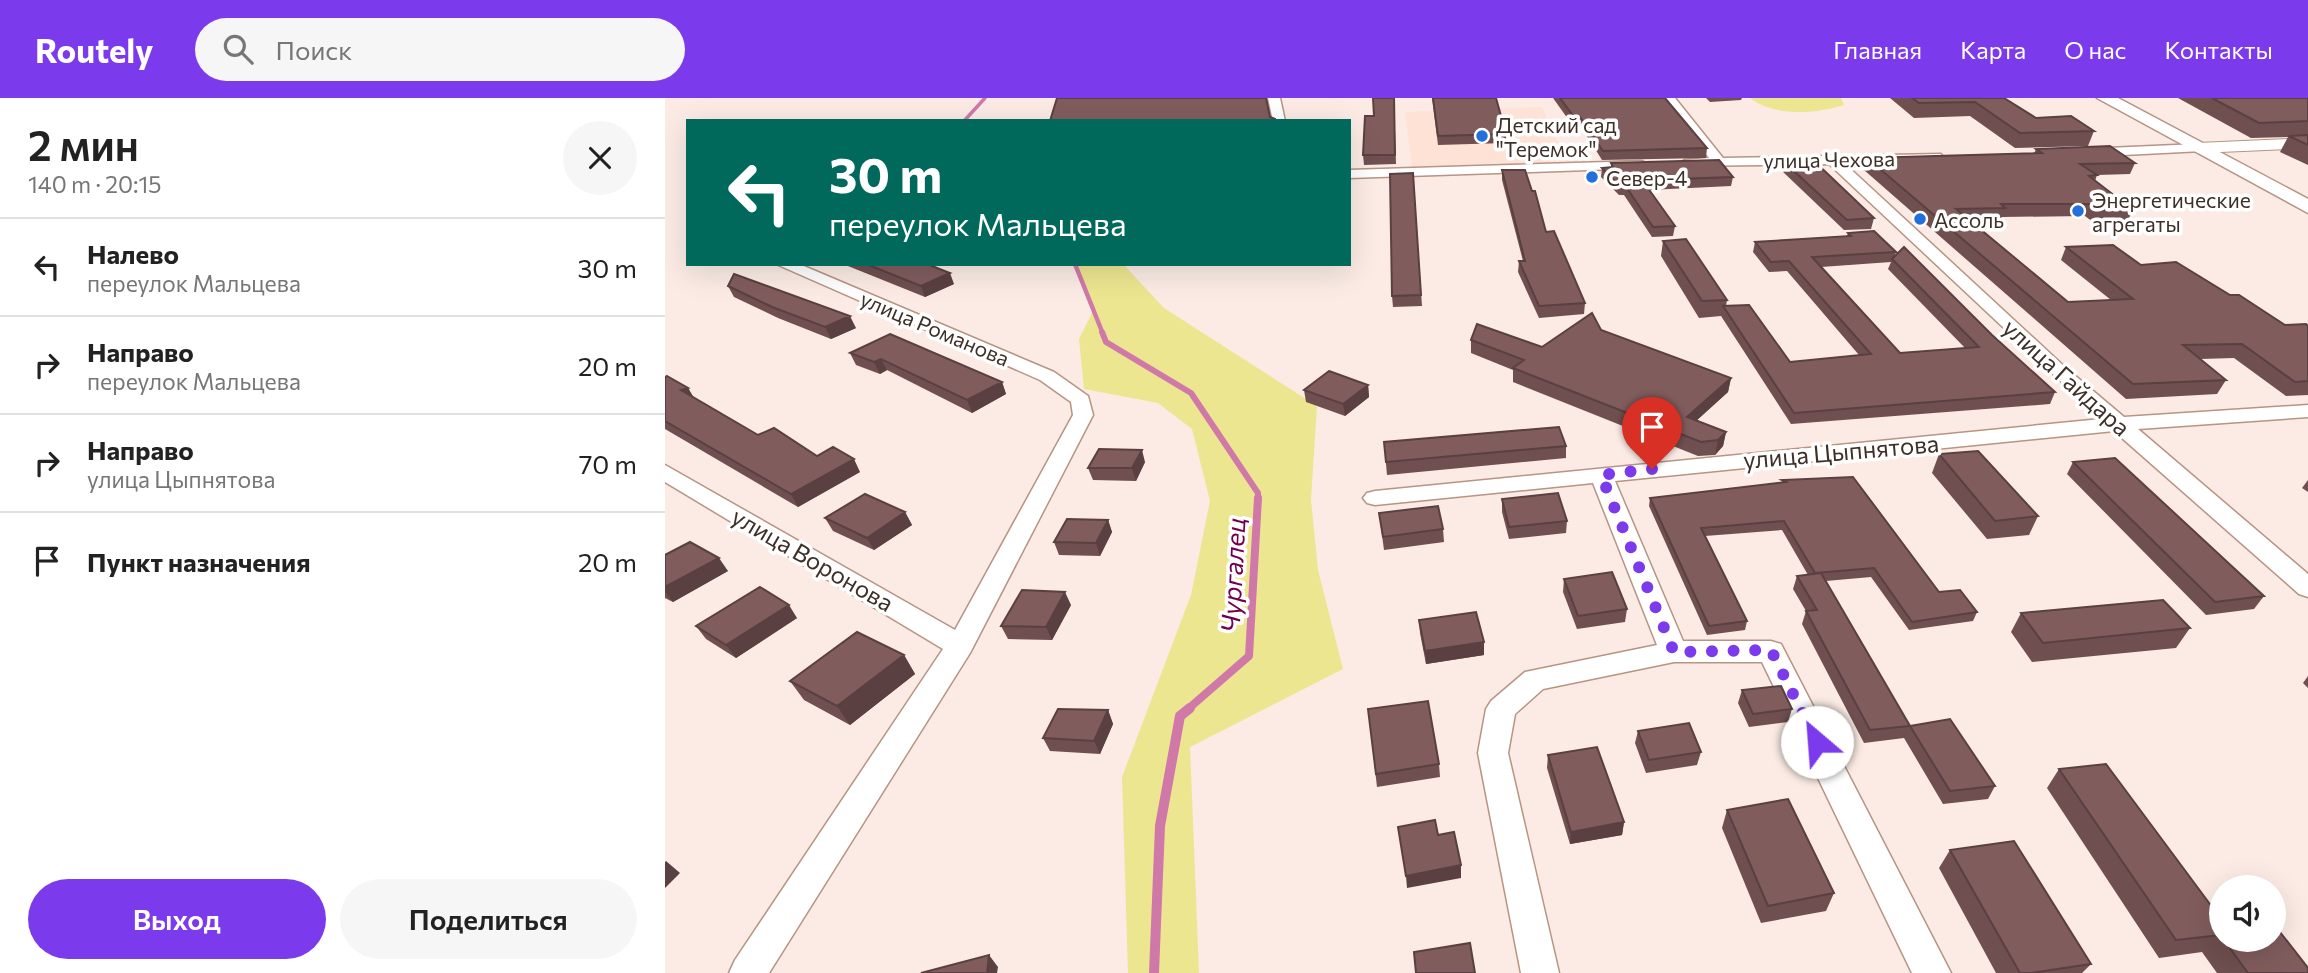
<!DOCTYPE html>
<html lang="ru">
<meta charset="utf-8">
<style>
body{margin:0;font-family:Commissioner,sans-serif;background:#f6f6f6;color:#222;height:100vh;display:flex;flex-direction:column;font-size:26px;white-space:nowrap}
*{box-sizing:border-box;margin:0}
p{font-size:23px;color:#767676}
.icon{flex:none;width:38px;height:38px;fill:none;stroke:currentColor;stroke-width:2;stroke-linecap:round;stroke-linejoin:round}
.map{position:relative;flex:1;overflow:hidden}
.sheet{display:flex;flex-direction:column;background:#fff;width:665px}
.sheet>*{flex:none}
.hud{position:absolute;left:21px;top:21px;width:665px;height:147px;border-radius:0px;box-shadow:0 7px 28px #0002;background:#00695c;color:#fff;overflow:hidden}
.fabs{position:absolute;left:1544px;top:777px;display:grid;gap:14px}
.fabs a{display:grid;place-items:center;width:77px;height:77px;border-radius:50%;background:#fff;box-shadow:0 7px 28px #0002;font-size:35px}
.pin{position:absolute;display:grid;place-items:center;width:60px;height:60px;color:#fff;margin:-72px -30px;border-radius:50% 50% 50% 0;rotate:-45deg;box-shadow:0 0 7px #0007}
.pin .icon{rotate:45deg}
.me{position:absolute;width:77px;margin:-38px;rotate:333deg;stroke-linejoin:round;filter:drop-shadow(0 0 5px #0008)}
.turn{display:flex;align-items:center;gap:24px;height:147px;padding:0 28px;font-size:32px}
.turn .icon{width:91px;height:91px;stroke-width:2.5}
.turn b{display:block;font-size:49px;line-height:60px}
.round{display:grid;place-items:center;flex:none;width:74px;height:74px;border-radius:37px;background:#f6f6f6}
.overview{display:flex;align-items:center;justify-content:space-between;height:119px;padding:0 28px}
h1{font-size:42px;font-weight:600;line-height:52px}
.cta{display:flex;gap:14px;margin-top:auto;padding:14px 28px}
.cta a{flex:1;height:80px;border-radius:42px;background:#7c3aed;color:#fff;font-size:28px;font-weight:600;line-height:80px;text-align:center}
.cta a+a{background:#f6f6f6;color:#222}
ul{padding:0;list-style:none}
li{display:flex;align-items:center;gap:21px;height:98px;padding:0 28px;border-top:2px solid #e0e0e0}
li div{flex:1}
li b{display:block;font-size:26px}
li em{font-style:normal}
header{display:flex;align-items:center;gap:42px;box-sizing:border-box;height:98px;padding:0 35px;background:#7c3aed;color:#fff}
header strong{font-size:33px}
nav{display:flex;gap:38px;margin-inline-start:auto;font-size:24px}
.search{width:490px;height:63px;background:#f6f6f6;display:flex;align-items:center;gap:18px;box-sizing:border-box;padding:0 24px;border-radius:38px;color:#767676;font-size:26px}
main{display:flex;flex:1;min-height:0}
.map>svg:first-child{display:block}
.built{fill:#fee2d5}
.green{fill:#ece690}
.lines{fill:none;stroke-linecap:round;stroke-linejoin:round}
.stream-far4{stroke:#d079a9;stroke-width:3.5}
.stream-far3{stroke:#d079a9;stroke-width:4.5}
.stream-far2{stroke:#d079a9;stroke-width:6}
.stream-far1{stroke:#d079a9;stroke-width:8}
.stream{stroke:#d079a9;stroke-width:10}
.minor-casing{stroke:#b79483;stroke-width:3}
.tertiary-casing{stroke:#b79483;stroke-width:2}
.secondary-casing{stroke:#b79483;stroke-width:3}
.minor{fill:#fff;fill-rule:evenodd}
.tertiary{fill:#fff;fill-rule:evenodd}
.secondary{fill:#fff;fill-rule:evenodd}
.wall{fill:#6f4f50;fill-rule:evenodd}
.shaded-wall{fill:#5a4041}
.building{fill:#815c5d;stroke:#5a4041;stroke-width:2}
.route{stroke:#7c3aed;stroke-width:12;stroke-dasharray:0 21.6}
.poi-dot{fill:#2170db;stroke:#fff;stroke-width:2.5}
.labels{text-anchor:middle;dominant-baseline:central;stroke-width:7;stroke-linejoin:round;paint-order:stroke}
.far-poi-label{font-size:21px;fill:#3e2f28;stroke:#fff;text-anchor:start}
.far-street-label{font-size:21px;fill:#3e2f28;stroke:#fff}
.street-label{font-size:24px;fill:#3e2f28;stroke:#fff}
.water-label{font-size:26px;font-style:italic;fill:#70004d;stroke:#fff}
</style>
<header>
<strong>Routely</strong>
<div class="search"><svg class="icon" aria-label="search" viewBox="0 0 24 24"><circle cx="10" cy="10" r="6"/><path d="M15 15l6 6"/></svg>Поиск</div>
<nav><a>Главная</a><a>Карта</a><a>О нас</a><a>Контакты</a></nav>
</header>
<main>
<section class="sheet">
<div class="overview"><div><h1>2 мин</h1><p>140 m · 20:15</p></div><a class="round"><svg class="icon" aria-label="close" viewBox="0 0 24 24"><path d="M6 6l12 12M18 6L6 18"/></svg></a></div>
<ul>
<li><svg class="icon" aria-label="left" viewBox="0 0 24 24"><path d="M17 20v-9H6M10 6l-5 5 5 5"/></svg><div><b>Налево</b><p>переулок Мальцева</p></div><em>30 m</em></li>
<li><svg class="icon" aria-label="right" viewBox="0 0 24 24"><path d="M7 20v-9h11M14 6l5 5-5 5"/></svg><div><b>Направо</b><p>переулок Мальцева</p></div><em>20 m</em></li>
<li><svg class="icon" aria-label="right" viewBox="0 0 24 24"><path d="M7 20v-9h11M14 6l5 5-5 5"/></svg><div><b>Направо</b><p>улица Цыпнятова</p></div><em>70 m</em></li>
<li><svg class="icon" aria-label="arrive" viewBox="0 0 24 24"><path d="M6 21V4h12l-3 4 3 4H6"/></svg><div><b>Пункт назначения</b></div><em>20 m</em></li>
</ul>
<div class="cta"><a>Выход</a><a>Поделиться</a></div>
</section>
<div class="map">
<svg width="1643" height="875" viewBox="0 0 1643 875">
<rect width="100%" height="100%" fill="#fbebe4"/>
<path class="built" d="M877 9 902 63 747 69 740 14Z"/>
<path class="green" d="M1085 0H1176L1179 7C1151 16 1110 19 1085 0Z
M407 166H458L499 210 652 308 646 401 653 472 678 571 525 649 534 875H463L457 679 526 497 545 403 527 331 493 305 419 291 414 241 429 211Z"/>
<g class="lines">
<path class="stream-far4" d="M299 23 320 0"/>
<path class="stream-far3" d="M410 166 438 236"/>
<path class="stream-far2" d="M437 234 441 244 526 295 593 395V402"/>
<path class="stream-far1" d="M523 611 584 558 593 400"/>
<path class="stream" d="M489 875 495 728 515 618 525 610"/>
<defs>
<path id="minor" d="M603 0H615L620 23H608Z
M998 0H1010L1058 60 1276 56 1278 59 1271 63 1179 65 1401 270 1459 319 1643 307V319L1473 331 1643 476V499L1634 496 1449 333 950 383 1018 543H1106L1116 546 1286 875H1247L1097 564H1009L878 591 850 616 843 655 894 875H856L813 655 821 611 826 603 860 574 992 547 928 385 710 407 702 405 698 400 702 395 710 393 1436 321 1164 66 1019 68V62L1044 60Z
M1533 46 1540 50 1538 53 1419 59 1412 55 1419 51Z
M977 63 984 67 982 70 684 80V72Z
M111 166H134L389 274 423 298 428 317 305 555 104 875H64L70 862 278 551 0 384V367L290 532 408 317 406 304 375 282Z"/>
<path id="tertiary" d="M1643 40V50L1533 55 1525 50 1533 45Z"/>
<path id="secondary" d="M1432 0H1453L1643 101V115Z"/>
</defs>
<use href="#minor" class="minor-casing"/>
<use href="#tertiary" class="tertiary-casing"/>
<use href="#secondary" class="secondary-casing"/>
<use href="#minor" class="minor"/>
<use href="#tertiary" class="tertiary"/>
<use href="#secondary" class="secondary"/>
</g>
<path class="wall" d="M729 0 731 66 699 67 698 57 709 18Z
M767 0H831L841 36V45L773 47Z
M888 0H1000L1042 50 1041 60 937 62 915 27 908 28Z
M1041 0H1077L1076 2 1045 4Z
M1225 0H1339L1371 20 1429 33 1423 48 1350 50 1305 18 1249 20Z
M1513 0H1643V67L1615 54 1623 39 1586 40Z
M1371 51 1470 65 1465 76 1432 77 1430 83 1468 112 1462 124H1428L1420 118 1337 119 1335 122 1305 123 1403 204 1446 202 1396 162 1401 149 1476 167 1565 197 1620 227 1643 228V297L1621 298 1569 260 1535 261 1561 282 1552 296 1461 301 1199 72 1202 60 1369 56Z
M1118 63 1209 120 1206 131 1179 132 1116 72Z
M946 65 1068 79 1066 88 984 92 1010 128 1008 138 987 139 959 97H954L936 79 937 70 946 69Z
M837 72 881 134 920 205 919 216 874 220 853 174 854 163H858L837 82Z
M748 75 757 208 728 209 727 198Z
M1183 135 1231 154 1230 158 1327 237 1390 294 1385 306 1126 326 1056 218 1034 220 996 158 998 143 1062 202 1061 208 1125 264 1194 257 1122 173 1104 174 1088 154 1090 144 1182 138ZM1226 164 1223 171 1300 250 1235 255 1156 169Z
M178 166H262L289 186 260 199Z
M63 188 191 230 166 241 113 220 69 199Z
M936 232 1066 280 1063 294 1032 322 1061 334 1058 348 1050 357 1033 358 848 284V272L806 255V242L877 249Z
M185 255 337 284 341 296 307 315 222 272 215 276 191 267Z
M0 279 23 290 29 300 93 337 195 374 133 409 0 331Z
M703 287 704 299 680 318 641 304 639 292Z
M719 344 901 348V360L722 377Z
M1274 356 1373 418 1364 437 1322 441 1267 375Z
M480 364 471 383 428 382 423 370Z
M1408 364 1599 498 1589 511 1541 517 1402 376Z
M1188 379 1274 494 1312 514 1308 523 1244 532 1206 479 1161 483 1245 628 1239 640 1199 645 1137 526 1141 513 1128 491 1132 478 1143 477 1117 432 1040 438 1082 523 1080 532 1042 537 984 408 985 400 1117 385V382Z
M1643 382V394L1637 390Z
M837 401 902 423 901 435 844 441 837 414Z
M240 414 247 427 209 452 168 433 160 420Z
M714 415 778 431 779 444 719 452Z
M443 422 447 434 435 458 394 457 389 444Z
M0 457 63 473 8 504 0 500Z
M899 481 962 511 960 524 912 531 898 494Z
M406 507 387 542 343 541 336 528Z
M1356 515 1525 530 1511 550 1367 564 1346 534Z
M132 520 71 560 41 541 31 528Z
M754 522 819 544V557L761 566 755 535Z
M239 557 250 576 185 627 139 602 125 583Z
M1643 578V590L1638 585Z
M1077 592 1127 611 1123 624 1084 629 1073 605Z
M703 611 774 666 775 679 712 689Z
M443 612 448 626 435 656 385 653 378 640Z
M1245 628 1330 688 1323 701 1278 706 1239 640Z
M973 633 1036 654 1032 667 981 675 970 645Z
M883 657 959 724 957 737 905 746 882 670Z
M1394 671 1556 821V842H1608L1643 875H1552L1537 854 1494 860 1382 690Z
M1062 712 1169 795 1161 813 1096 825 1057 730Z
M1285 752 1426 866 1417 875H1331L1274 770Z"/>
<path class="shaded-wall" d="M285 175 289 186 260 199 256 188Z
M185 218 191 230 166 241 160 229Z
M216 261 222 272 215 276 209 264Z
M1066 280 1063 294 1020 333 1022 319Z
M337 284 341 296 307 315 302 302Z
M703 287 704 299 680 318 678 306Z
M23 290 30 302 16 292Z
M1061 334 1058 348 1050 357 1053 342Z
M477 352 480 364 471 383 467 370Z
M189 361 195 374 133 409 126 396Z
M240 414 247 427 209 452 202 440Z
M443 422 447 434 435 458 431 445Z
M54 460 63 473 8 504 0 494V489Z
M400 494 406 507 387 542 381 529Z
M124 507 132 520 71 560 61 547Z
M819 544V557L761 566 760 553Z
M239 557 250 576 185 627 172 608Z
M443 612 448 626 435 656 429 643Z
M959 724 957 737 905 746 906 734Z
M1 763 15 775 0 790V764Z
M796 767V780L742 790 741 778Z
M324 857 333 869 332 875H322Z"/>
<path class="building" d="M392 0H601L605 19 610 21V23H385Z
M708 0H729L730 57H698L700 18H709Z
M768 0H831L841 36 773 38Z
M895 0H1000L1042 50 938 53 915 19H909Z
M1247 0H1339L1371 20 1406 18 1429 33 1355 35 1310 4 1254 5Z
M1547 0H1643V23L1594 25Z
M1643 37V47L1624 38Z
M1445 48 1470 65 1415 66 1432 77 1424 78 1468 112H1433L1426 106H1336L1340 110 1291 111 1403 204 1468 201 1401 149 1448 147 1476 167 1511 164 1565 197H1574L1620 227 1641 226 1643 228V283L1630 284 1577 246 1518 247 1561 282 1468 286 1202 60 1377 55 1371 51Z
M1147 61 1209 120 1182 122 1118 63Z
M1054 62 1068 79 983 82 985 86H980L1010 128 988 129 960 87 955 88 937 70 948 69 946 65Z
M837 72H860L867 93H870L881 134 889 133 920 205 874 208 854 163H860Z
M748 75 756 197 727 198 725 76Z
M1209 133 1231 154 1147 159 1235 255 1314 249 1227 161 1239 149 1327 237 1390 294 1129 315 1058 208 1084 207 1125 264 1206 256 1124 163 1106 164 1090 144 1186 138 1183 135Z
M1021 141 1062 202 1037 203 998 143Z
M201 166H262L285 175 256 188Z
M69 176 185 218 160 229 107 209 63 188Z
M927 215 936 232 1066 280 1022 319 1061 334 1053 342 1036 344 848 270 859 262 806 242 812 226 877 249Z
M225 236 337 284 302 302 216 261 209 264 185 255Z
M664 273 703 287 678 306 639 292Z
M2 278 23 290 16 292 93 337 109 330 152 358 168 349 189 361 126 396 0 323V279Z
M894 329 901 348 721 364 719 344Z
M434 351 477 352 467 370H423Z
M1313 353 1373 418 1330 423 1274 356Z
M1450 360 1599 498 1550 504 1408 364Z
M1188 379 1274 494 1295 492 1312 514 1247 524 1209 470 1150 475 1119 423 1036 430 1082 523 1044 528 985 400 1121 384 1117 382Z
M893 395 902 423 844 429 837 401Z
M200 396 240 414 202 440 160 420Z
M773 408 778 431 718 439 714 415Z
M402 421 443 422 431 445 389 444Z
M25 444 54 460 0 489V457Z
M947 474 962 511 913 518 899 481Z
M1156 475 1245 628 1205 632 1141 513 1152 512 1132 478Z
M95 489 124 507 61 547 31 528Z
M357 492 400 494 381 529 336 528Z
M1498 502 1525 530 1378 545 1356 515Z
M811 514 819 544 760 553 754 522Z
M192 534 239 557 172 608 125 583Z
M1116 588 1127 611 1088 616 1077 592Z
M763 603 774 666 711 676 703 611Z
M393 611 443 612 429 643 378 640Z
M1285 621 1330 688 1285 693 1245 628Z
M1024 625 1036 654 984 662 973 633Z
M932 649 959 724 906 734 883 657Z
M1441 666 1556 821V837L1511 842 1394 671Z
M1123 701 1169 795 1103 808 1062 712Z
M770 722 773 737 789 734 796 767 741 778 733 729Z
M1349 743 1426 866 1366 875H1355L1285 752Z
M1608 825 1643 870V875H1583L1559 842H1608Z
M805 845 810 875H751L749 854Z
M324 857 322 875H256Z"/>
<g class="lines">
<path class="route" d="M987 371 936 377 1009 554 1106 552 1152 644"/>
</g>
<g class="poi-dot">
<circle cx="817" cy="38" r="7"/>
<circle cx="927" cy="79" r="7"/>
<circle cx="1413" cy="113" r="7"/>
<circle cx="1255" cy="121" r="7"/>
</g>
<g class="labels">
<g class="far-poi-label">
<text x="831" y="26">Детский сад<tspan x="831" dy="24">"Теремок"</tspan></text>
<text x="941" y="79">Север-4</text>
<text x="1427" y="101">Энергетические<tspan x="1427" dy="24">агрегаты</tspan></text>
<text x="1269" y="121">Ассоль</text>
</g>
<g class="far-street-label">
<text transform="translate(1164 61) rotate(-1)">улица Чехова</text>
<text transform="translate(270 230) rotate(23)">улица Романова</text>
</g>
<g class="street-label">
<text transform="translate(1402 279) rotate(42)">улица Гайдара</text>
<text transform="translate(1176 353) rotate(-5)">улица Цыпнятова</text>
<text transform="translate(148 461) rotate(30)">улица Воронова</text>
</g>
<g class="water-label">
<text transform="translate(567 477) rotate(-87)">Чургалец</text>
</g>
</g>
</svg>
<div class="fabs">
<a><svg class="icon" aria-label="sound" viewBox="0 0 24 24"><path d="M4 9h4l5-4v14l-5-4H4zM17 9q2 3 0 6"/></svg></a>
</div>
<div class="pin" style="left:987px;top:371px;background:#d93025"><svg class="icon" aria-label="arrive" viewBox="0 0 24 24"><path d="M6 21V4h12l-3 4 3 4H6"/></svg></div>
<svg class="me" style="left:1152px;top:644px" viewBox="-20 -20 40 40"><circle r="19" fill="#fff"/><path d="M0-13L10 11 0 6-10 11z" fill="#7c3aed"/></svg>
<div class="hud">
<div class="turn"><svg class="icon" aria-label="left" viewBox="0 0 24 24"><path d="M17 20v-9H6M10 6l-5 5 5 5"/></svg><div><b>30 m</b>переулок Мальцева</div></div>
</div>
</div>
</main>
